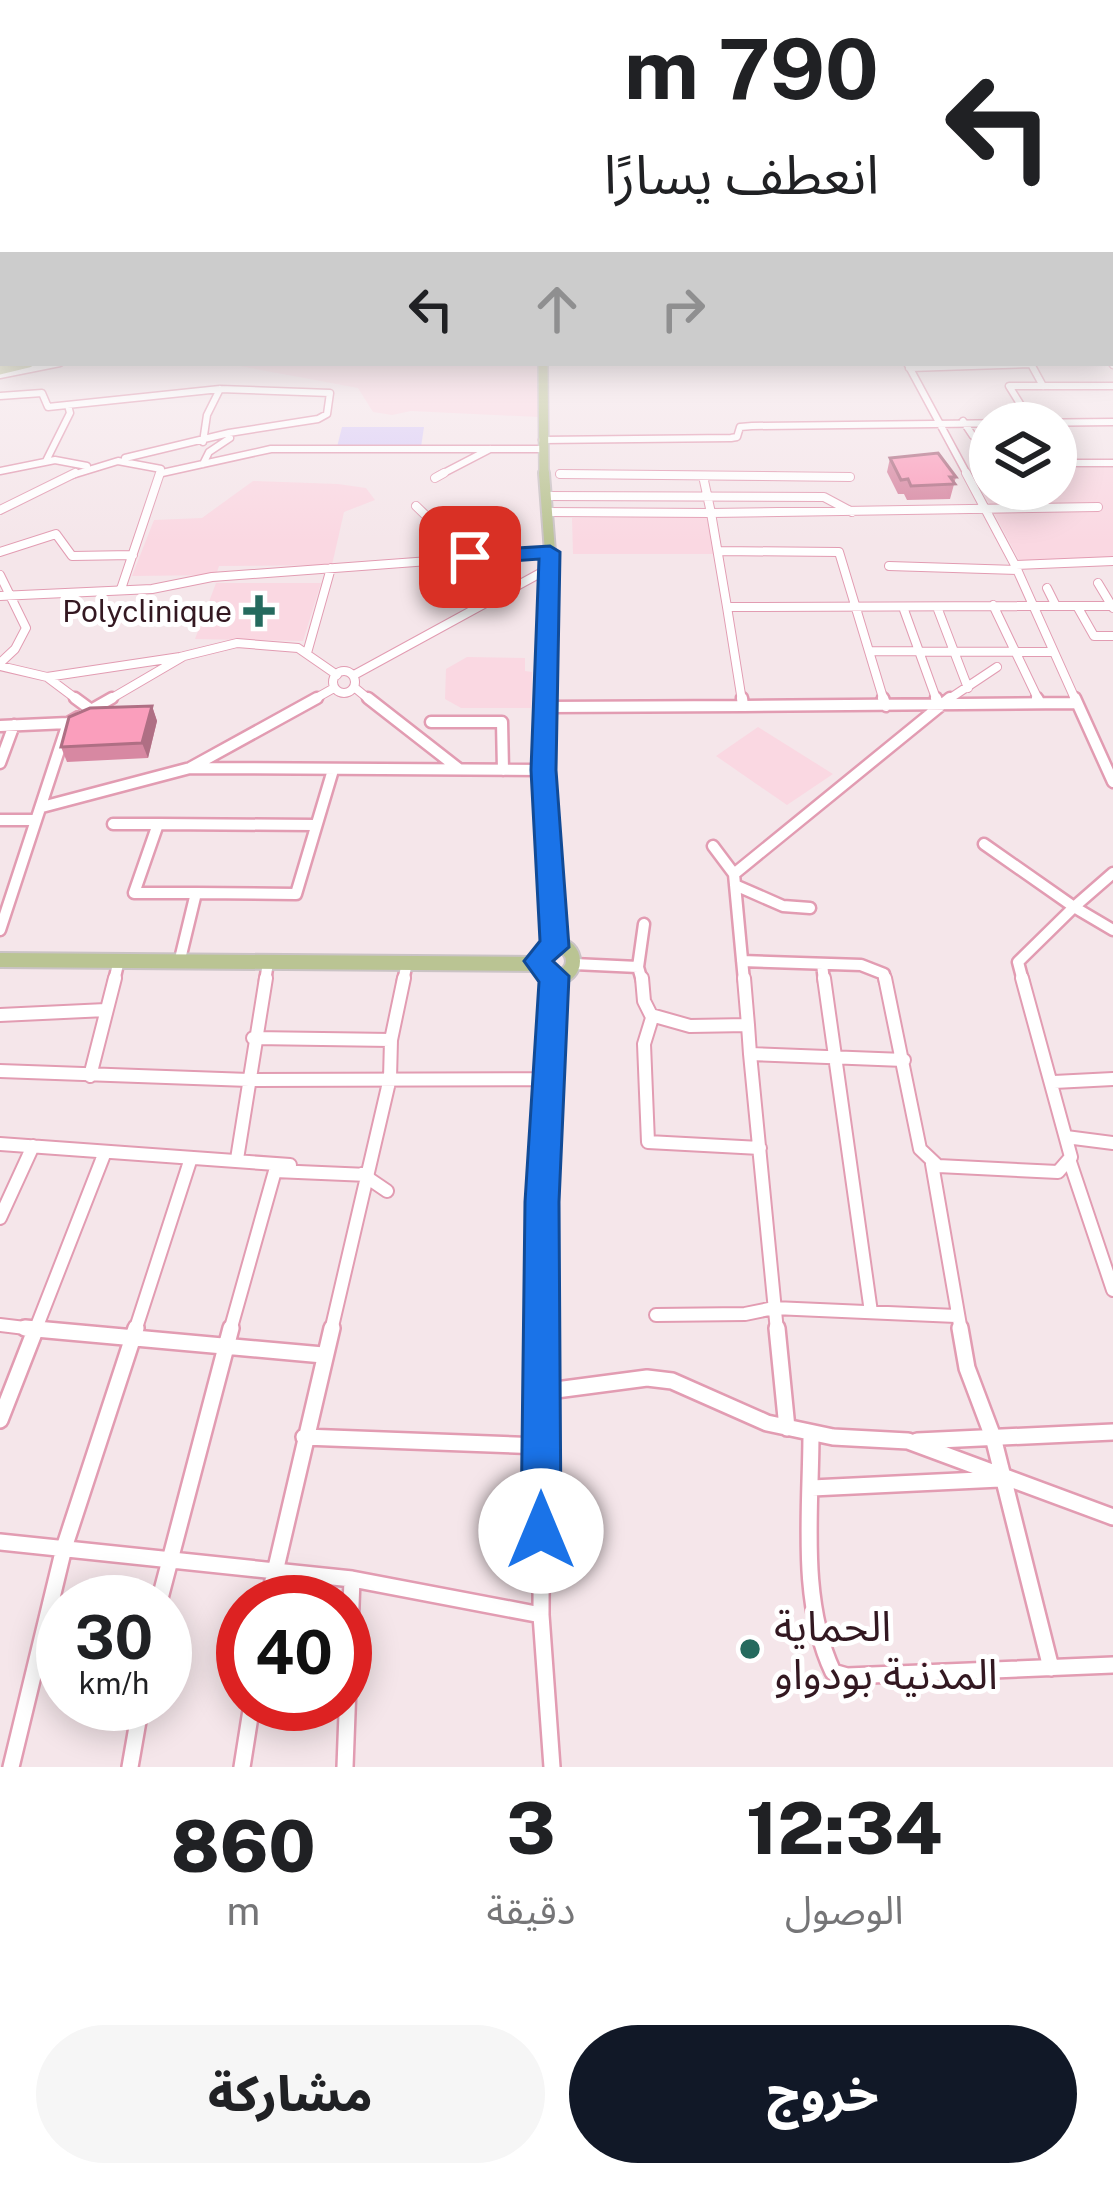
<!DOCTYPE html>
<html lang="ar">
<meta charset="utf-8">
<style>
body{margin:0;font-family:"Public Sans","Noto Sans Arabic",sans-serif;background:#f6f6f6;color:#202124;direction:rtl;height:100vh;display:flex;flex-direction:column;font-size:45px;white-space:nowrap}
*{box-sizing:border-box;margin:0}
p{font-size:39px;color:#757577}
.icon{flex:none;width:66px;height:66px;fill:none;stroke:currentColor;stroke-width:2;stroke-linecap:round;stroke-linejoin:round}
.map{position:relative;height:1767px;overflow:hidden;direction:ltr}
.drawer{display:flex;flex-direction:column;background:#fff;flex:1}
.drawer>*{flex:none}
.top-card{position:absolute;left:0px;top:0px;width:1113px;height:366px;box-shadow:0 6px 30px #0003;direction:rtl;background:#fff;color:#202124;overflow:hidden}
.controls{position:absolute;left:969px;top:402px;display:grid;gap:24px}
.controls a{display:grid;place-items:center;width:108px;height:108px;border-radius:50%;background:#fff;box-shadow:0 6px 30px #0003;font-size:60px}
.speed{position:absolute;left:36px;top:1575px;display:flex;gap:24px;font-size:60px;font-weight:700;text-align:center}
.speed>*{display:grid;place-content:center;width:156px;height:156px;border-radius:50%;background:#fff;box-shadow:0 6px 30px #0003;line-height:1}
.speed small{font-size:30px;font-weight:400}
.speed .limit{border:18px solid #d22;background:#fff;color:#111}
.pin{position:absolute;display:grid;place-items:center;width:102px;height:102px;color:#fff;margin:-51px;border-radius:24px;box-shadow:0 6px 18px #0006}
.me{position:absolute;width:132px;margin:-66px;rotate:0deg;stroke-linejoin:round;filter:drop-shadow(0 0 9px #0008)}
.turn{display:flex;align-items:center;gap:42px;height:252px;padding:0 36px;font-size:54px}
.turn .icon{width:156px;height:156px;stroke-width:2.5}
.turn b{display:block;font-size:84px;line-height:102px}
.lanes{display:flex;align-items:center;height:114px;padding:0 36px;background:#0003;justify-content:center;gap:60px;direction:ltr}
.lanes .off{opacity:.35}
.eta{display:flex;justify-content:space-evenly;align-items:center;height:204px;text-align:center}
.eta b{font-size:72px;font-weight:800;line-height:84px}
.action{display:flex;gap:24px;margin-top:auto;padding:24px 36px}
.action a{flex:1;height:138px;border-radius:72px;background:#111827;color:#fff;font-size:48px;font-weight:800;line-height:138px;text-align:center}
.action a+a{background:#f6f6f6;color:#202124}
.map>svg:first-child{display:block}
.built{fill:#fad8e2}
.green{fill:#dbcef7}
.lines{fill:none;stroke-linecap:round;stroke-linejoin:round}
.minor-far4-casing{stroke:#e29cb2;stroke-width:9}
.minor-far3-casing{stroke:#e29cb2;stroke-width:10}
.minor-far2-casing{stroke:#e29cb2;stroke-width:15}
.minor-far1-casing{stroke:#e29cb2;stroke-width:16}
.minor-casing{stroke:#e29cb2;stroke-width:20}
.major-far2-casing{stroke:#cac3c5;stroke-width:12}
.major-far1-casing{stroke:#cac3c5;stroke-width:14}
.major-casing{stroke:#cac3c5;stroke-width:18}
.minor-far4{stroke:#fff;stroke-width:6}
.minor-far3{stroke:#fff;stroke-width:8}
.minor-far2{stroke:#fff;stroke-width:10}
.minor-far1{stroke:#fff;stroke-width:12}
.minor{stroke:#fff;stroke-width:15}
.major-far2{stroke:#bac493;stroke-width:9}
.major-far1{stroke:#bac493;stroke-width:10}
.major{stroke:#bac493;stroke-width:14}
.wall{fill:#d788a2}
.shaded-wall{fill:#af6f84}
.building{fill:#fa9ebc;stroke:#af6f84;stroke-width:3}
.route{fill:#1a73e8;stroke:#114b97;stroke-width:3}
.poi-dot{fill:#256a5e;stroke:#fff;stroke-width:4.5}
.labels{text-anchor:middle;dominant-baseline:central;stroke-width:10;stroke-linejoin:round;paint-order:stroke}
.far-poi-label{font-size:30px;fill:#331821;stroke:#fff;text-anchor:end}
.near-poi-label{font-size:42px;fill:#331821;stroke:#fff;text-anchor:start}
</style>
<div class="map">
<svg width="1113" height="1767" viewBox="0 0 1113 1767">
<rect width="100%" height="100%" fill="#f5e6ea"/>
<path class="built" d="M539 363V417L411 411 392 415 373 412 358 388 229 364Z
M970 468H990V489H1056V468H1113V558L1020 562Z
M253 481 338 484 366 488 375 500 344 512 332 565 219 566 216 575 132 576 154 520 202 518Z
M707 517 713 554H573L572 518Z
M216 583H321L303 641 195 639Z
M467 657 525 658V671L532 672 531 708H461L445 699 446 669Z
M758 727 833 774 787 805 716 756Z"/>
<path class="green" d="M342 427H424L421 447H337Z"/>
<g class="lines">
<defs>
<path id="minor-far4" d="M1110 360 1113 365
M907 363 968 476
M909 368 1031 364 1043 386
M0 375 60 363
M0 396 42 393 48 407 220 389 330 393 327 414 318 419 229 433 125 458
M963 421 973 436H990
M1032 423 1009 386H1113
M542 440 731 438 737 437 740 427 752 426 1113 422
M203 442 207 415 220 389
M46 461 70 413 68 405
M1056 463H1113
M203 464 209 452 230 438
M0 471 55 460 87 466
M162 473 271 449H542
M560 474 775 476
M69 476 118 461 161 469 159 476
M438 476 490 449"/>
<path id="minor-far3" d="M966 473 1015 565 1076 701
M560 474 850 477
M703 476 711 513 1098 507
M435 478 444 473
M545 496 824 497 852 512
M416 506 470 558
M0 510 75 473
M546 512 711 513 727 607 1056 606
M718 551 839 552 884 701
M0 552 56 534 72 556 133 555
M1015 565 1113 561
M889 566 1017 570
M0 575 26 628 15 649 0 663
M1098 583 1113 608
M1047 588 1056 606H1077L1094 636H1113
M121 589 160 473
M0 596 152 589 212 577 550 552
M993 605 1039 701
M1077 606H1113
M727 607 742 701
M903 607 937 701
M937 607 968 688
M870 651 1052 652
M307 653 331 568
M0 666 47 677 180 657 237 643 298 648 337 675
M333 682a11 11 0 1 1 22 0a11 11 0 1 1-22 0Z
M354 675 546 570
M47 677 79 701
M354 687 371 701
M107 701 184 656
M311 701 334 688
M946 701 997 667"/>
<path id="minor-far2" d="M75 698 90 709
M368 698 459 769
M883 698 886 706
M936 698 939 705
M1037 698 1040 703
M1075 698 1113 782
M743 706 1075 703
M547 707 743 706 742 698
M431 722H502L503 770
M0 726 68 723
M0 763 14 725
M190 768 543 770
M42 807 190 768 317 698
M0 820H35
M113 824H158
M984 844 1074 907 1113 873
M713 846 734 874 744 981
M734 874 950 698
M735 885 783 906 810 908
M196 893H134L158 824 314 825
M0 930 68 723 112 698
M180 959 196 893 296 894 333 770
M742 961 861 965 884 974 885 981
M574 964 638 967 642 981
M822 964 824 981
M638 967 644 924
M114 981 119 960
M265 981 268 963
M403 981 407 963
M554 981V976
M1023 981 1018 962 1074 907 1113 930"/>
<path id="minor-far1" d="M642 978 644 1001 651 1015 690 1026 748 1025 750 1054 904 1060
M744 978 748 1025
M824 978 871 1312
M885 978 920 1149 938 1166 1058 1172 1071 1157 1022 978
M0 1015 106 1010
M652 1018 644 1044 648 1142 760 1148
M253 1038 391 1040
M750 1054 777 1331
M0 1071 249 1080 551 1079
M90 1076 115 978
M1054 1082 1113 1079
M1066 1137 1113 1143
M0 1144 290 1165
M237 1159 266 978
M1070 1162 1113 1290
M932 1164 961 1331
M362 1174 387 1191
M0 1218 33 1146
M656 1315 745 1314 774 1308 956 1316
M0 1325 50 1331
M35 1331 105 1152
M135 1331 191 1158
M230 1331 275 1171 368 1175
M331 1331 390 1078 391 1040 404 978
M542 1331V1202L554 978"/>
<path id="minor" d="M25 1328 323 1355
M542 1328 541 1615 552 1767
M777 1328 787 1428
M960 1328 967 1368 993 1437 1051 1668
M541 1392 647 1378 672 1381 767 1423 833 1437 908 1441 1113 1517
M0 1420 36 1328
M811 1433C811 1510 799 1600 833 1672L847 1676 1113 1665
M304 1437 541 1446
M917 1441 1113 1432
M812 1488 1000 1479
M0 1542 352 1579 541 1615
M159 1602 231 1328
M268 1602 332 1328
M11 1767 64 1548 136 1328
M130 1767 141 1704
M242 1767 252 1704
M345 1767 352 1579"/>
<path id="major-far2" d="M543 363 544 476
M0 370 29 363"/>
<path id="major-far1" d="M544 473 550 552 545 701"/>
<path id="major" d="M545 698 543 770 554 947
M541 961a16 16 0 1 1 32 0a16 16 0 1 1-32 0Z
M0 960 543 964"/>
</defs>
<use href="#minor-far4" class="minor-far4-casing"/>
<use href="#minor-far3" class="minor-far3-casing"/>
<use href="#minor-far2" class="minor-far2-casing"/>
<use href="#minor-far1" class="minor-far1-casing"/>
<use href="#minor" class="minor-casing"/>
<use href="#major-far2" class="major-far2-casing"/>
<use href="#major-far1" class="major-far1-casing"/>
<use href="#major" class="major-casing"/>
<use href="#minor-far4" class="minor-far4"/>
<use href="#minor-far3" class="minor-far3"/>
<use href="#minor-far2" class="minor-far2"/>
<use href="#minor-far1" class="minor-far1"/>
<use href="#minor" class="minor"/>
<use href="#major-far2" class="major-far2"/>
<use href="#major-far1" class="major-far1"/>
<use href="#major" class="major"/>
</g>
<path class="wall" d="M890 458 956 477 950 499 907 500 904 494H898L887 472Z
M152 706 157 721 148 758 67 762 61 747Z"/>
<path class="shaded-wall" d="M152 706 157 721 148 758 142 743Z"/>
<path class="building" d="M938 453 956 477H950L955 484 911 486 908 479 901 480 890 458Z
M152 706 142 743 61 747 69 717 90 708Z"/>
<linearGradient id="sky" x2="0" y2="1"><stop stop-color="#5fb1eb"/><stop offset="0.54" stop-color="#faf4f6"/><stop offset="1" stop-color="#faf4f6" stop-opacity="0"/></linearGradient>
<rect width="1113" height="542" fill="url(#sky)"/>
<path class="route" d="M550 546 560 552 556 770 569 947 553 961 569 976 559 1202 561 1531 555 1545 541 1551 526 1545 521 1531 525 1202 539 982 524 961 540 941 531 770 539 559 470 564 460 557 470 551Z"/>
<g class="poi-dot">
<path d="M253 593h12v12h12v12h-12v12h-12v-12h-12v-12h12z"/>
<circle cx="750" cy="1649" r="12"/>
</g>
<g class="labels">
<g class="far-poi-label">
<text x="232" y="611">Polyclinique</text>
</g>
<g class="near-poi-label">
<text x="774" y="1625">الحماية<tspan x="774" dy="48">المدنية بودواو</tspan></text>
</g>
</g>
</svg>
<div class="controls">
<a><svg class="icon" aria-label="layers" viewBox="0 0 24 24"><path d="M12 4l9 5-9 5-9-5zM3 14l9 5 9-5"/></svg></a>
</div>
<div class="speed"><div>30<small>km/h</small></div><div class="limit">40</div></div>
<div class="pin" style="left:470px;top:557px;background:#d93025"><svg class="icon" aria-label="arrive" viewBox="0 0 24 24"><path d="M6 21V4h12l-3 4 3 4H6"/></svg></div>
<svg class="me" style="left:541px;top:1531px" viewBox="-20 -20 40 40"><circle r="19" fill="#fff"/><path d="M0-13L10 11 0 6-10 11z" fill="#1a73e8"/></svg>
<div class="top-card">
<div class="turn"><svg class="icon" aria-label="left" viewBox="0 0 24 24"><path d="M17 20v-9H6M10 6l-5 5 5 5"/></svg><div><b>790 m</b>انعطف يسارًا</div></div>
<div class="lanes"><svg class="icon" aria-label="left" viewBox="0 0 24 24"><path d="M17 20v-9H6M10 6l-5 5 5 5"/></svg><svg class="icon off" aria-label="ahead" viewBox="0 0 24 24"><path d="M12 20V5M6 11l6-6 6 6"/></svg><svg class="icon off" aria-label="right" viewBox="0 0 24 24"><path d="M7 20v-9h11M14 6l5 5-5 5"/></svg></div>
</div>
</div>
<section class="drawer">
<div class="eta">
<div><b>12:34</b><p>الوصول</p></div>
<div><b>3</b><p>دقيقة</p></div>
<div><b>860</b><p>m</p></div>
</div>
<div class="action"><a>خروج</a><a>مشاركة</a></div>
</section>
